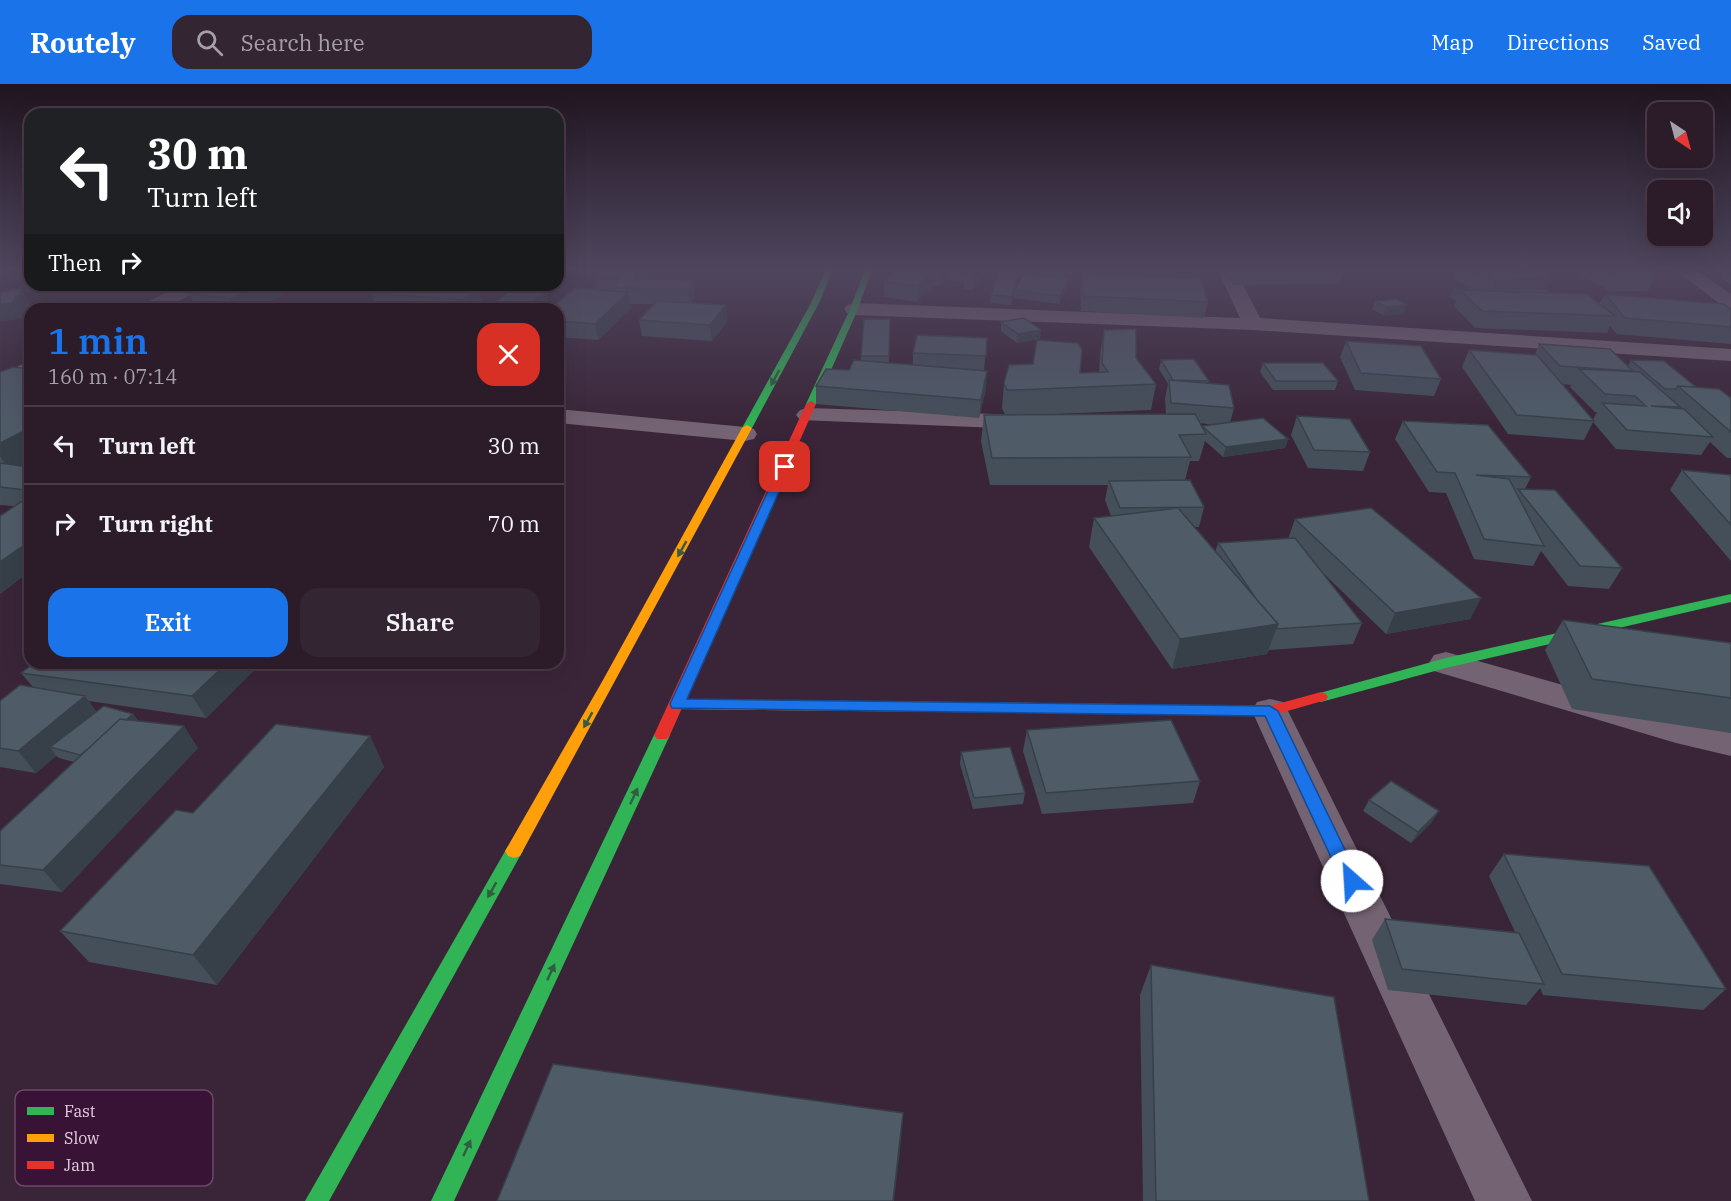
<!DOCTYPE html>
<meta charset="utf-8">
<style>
body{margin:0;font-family:"IBM Plex Serif",serif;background:#342532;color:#f1f3f6;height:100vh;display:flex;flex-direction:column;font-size:22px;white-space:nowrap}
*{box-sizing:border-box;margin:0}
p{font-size:20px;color:#a6a1a8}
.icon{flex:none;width:33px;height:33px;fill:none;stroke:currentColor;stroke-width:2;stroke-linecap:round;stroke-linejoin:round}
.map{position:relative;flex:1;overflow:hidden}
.side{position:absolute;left:24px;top:219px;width:540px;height:366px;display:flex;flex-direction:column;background:#2c1c2a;border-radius:18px;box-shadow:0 6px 24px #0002,0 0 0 2px #483a47}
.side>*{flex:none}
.guide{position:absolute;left:24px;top:24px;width:540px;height:183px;border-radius:18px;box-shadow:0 6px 24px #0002,0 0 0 2px #483a47;background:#202124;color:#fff;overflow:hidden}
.needle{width:39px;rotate:144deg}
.controls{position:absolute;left:1647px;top:18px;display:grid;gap:12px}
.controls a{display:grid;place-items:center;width:66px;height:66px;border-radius:12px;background:#2c1c2a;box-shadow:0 6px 24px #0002,0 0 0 2px #483a47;font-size:30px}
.pin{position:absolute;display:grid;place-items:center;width:51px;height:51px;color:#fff;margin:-26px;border-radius:12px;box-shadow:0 3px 9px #0006}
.me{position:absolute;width:66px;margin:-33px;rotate:334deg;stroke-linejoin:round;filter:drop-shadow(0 0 4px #0008)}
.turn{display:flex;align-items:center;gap:21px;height:126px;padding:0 24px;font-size:27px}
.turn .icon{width:78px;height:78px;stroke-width:2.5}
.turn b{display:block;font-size:42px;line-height:51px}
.then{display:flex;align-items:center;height:57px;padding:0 24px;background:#0003;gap:12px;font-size:22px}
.round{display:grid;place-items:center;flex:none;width:63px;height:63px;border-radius:18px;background:#342532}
.head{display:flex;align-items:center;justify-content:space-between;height:102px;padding:0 24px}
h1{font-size:36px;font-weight:600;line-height:45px;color:#1a73e8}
.button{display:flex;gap:12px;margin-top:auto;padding:12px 24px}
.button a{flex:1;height:69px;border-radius:18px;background:#1a73e8;color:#fff;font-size:24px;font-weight:600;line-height:69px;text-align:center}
.button a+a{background:#342532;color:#f1f3f6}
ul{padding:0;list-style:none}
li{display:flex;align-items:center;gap:18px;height:78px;padding:0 24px;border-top:2px solid #483a47}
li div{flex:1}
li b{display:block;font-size:22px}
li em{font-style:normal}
header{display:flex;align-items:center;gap:36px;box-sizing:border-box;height:84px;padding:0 30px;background:#1a73e8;color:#fff}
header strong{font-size:28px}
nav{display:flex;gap:33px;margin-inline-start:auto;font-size:21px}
.search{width:420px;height:54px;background:#342532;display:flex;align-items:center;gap:15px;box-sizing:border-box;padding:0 21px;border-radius:18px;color:#a6a1a8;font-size:22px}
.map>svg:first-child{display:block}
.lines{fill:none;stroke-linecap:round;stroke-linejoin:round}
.street{fill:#746372;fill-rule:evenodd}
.fast{fill:#30b455;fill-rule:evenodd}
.slow{fill:#ff9f0a;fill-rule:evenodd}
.jam{fill:#e5322d;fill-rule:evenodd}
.wall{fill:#444f59;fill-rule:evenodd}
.shaded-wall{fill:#374049}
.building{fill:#4f5c68;stroke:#374049;stroke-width:1.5}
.oneway{fill:#345b43}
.route{fill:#1a73e8;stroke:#114b97;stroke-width:1.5}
.key{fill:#381335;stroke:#6b4a68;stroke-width:1.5}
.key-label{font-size:16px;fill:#e3cbdf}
</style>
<header>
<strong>Routely</strong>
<div class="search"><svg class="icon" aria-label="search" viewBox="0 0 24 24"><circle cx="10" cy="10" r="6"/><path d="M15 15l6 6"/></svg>Search here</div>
<nav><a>Map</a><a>Directions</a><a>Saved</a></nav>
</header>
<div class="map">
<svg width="1731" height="1117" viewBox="0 0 1731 1117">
<rect width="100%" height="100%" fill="#3a2538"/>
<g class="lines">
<path class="street" d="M1217 185H1235L1260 234 1731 265V277L1253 246 854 231 847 229 844 225 847 221 854 219 1240 234Z
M1674 185H1695L1731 210V225L1724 223Z
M182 201H205L202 205 163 225H138L141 221Z
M30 277V292L0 305V290Z
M808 324 1027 331 1035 333 1039 338 1035 343 1027 345 800 336 796 331 800 326Z
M558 325 745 343 754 345 757 350 754 355 745 357 558 339Z
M1446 568 1676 633 1731 646V672L1676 659 1434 587 1429 579 1434 571Z
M1270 615 1283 618 1288 627 1532 1117H1475L1252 627 1257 618Z"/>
<path class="fast" d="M826 185H833L819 219 752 344 744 346 742 344 811 219Z
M865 185H872L858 225 816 320 808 322 806 320 850 225Z
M1731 510V518L1446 584 1321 618 1316 616 1314 613 1316 610 1446 574Z
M662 646 667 647 670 651 454 1117H431L654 651 657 647Z
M514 760 520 762 523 767 520 772 329 1117H305L508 762Z"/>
<path class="slow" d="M747 341 752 344 520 772 514 774 508 772 505 767 508 762 603 596 742 344Z
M677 615 1119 620 1124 621 1126 625 1124 629 1119 630 677 625 672 624 670 620 672 616Z"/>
<path class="jam" d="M811 317 816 320 670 651 667 655H657L654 651 806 320Z
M1321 608 1326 610 1328 613 1326 616 1270 632 1119 630 1114 629 1112 625 1114 621 1119 620 1270 622Z"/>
</g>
<path class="wall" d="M650 185 644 195 693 196 695 211 691 219 726 221 727 238 712 257 642 252 639 236 654 220H630L631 224 598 256 558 253V225L597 206 595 194Z
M886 185H989L973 206 963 205 964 198 947 196 940 202 934 201 917 218 884 213V198L894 188 886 187Z
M999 185H1065L1064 194 1069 195 1068 203 1059 220 1014 214V209L1011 221 990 219 991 211ZM1018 192H1023L1015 205 1018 194Z
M1220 185H1344L1340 200 1234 201Z
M1457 185H1539L1546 206 1551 209 1599 220 1605 210 1731 226V260L1617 250 1610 242 1607 249 1475 244 1454 222 1456 217 1450 213 1454 205H1474L1454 195Z
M1572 185H1645L1656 191 1648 207H1608Z
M1725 185H1731V201L1720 194Z
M1082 189 1208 218 1204 234 1081 227 1080 205Z
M208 201H280L284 211 251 225 196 224 189 209Z
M479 204 483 220 478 224 485 225H372L376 223 371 209Z
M1375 217 1404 230 1383 231 1372 225Z
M890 235 889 279 913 281V269L987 254 984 287 986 304 979 334 816 320V302L849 286 861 277V272Z
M1001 238 1040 255 1017 259 1001 247Z
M1104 246 1136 274 1156 300 1151 326 1032 331H1166L1165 314 1168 300 1159 285 1161 276 1209 297 1208 299 1234 324 1230 339 1288 355 1285 364 1223 373 1205 357 1199 377H1190L1185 396 1204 423 1199 443H1194L1215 468 1218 459 1288 455 1295 435 1481 514 1470 535 1386 550 1320 486 1362 539 1353 560 1269 566 1267 570 1172 585 1089 463 1094 434 1111 432 1105 416 1108 401H990L981 357 984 331H1005L1002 324 1004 299 1033 280 1080 289 1099 288 1100 270ZM1200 339 1215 341 1202 343Z
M1346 257 1441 295 1434 312 1355 306 1340 273Z
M1539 260 1628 282 1631 276 1696 303 1731 314V374H1727L1710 358 1701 371 1616 365 1593 338 1584 356 1508 350 1462 283 1469 266 1535 271ZM1563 300 1571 301 1570 303 1595 328H1597L1593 336Z
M1263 279 1338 297 1335 306H1273L1260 288Z
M0 288 24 382 30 383V487L0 510V432L14 422 0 421Z
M1297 332 1370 368 1363 387 1308 384 1291 351Z
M1403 337 1531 393 1525 405 1622 484 1609 505 1568 502 1541 467 1533 482 1474 475 1446 409 1429 408 1395 355Z
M1682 386 1731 391V477L1670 406Z
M1563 536 1731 559V649L1572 625 1545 566Z
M260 580 206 634 89 617 96 628 133 630 138 637 198 664 62 808 0 800V747L74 678 59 674 56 672 36 689 0 683V617L33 603 21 589Z
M1027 646 1200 697 1193 719 1042 730 1023 667Z
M370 652 384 683 217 901 89 878 60 847Z
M961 668 1025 709 1023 720 973 725 960 680Z
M1369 716 1432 738 1411 759 1363 727Z
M1504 770 1726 905 1703 926 1543 911 1540 904 1526 921 1388 906 1372 856 1385 835 1515 848 1489 792Z
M1151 881 1369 1117H1143L1140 911Z"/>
<path class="shaded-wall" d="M639 185H650L639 204 633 195Z
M943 185H948L947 196 940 202 941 187Z
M978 185H989L973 206 974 191Z
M934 186V201L917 218 918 202Z
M1019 187 1018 194 1011 221 1012 213Z
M1553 192 1546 207 1489 213 1496 197Z
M1069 195 1068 203 1059 220 1060 212Z
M693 196 695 211 690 221 688 205Z
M264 201H280L284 211 251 225H234L230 215Z
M21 204 30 220 29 228H24L23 234 0 238V220L15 212Z
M479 204 483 220 476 225H464L462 216Z
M546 207 549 223 547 225H523Z
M628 208 631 224 598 256 595 240Z
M726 221 727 238 712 257 710 241Z
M1407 221 1404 230 1383 231 1386 223Z
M1041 246 1040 255 1017 259 1018 250Z
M987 287 986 304 979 334 981 316Z
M30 344V379L11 389 0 372V359Z
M1288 355 1285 364 1223 373 1226 363Z
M30 403V412L26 406Z
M30 457V487L0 510V478Z
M1481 514 1470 535 1386 550 1395 529Z
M1278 540 1267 570 1172 585 1180 555Z
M227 579H260V580L206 634 192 612Z
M85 612 101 634 50 663 56 672 36 689 18 667Z
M133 630 141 641 89 682 80 671Z
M184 642 198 664 62 808 43 786Z
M370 652 384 683 217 901 193 871Z
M1439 727 1432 738 1411 759 1418 748Z
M903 1029 901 1057 894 1117H893Z"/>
<path class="building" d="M601 185H639L633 195 693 196 688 205 613 204 620 194H595Z
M897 185H943L941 187 934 186 918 202 884 198Z
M968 185H978L974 191 964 189Z
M999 185 1019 187 1012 213 991 211Z
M1040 185H1065L1064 187Z
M1471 185H1539L1553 192 1496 197Z
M1605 185H1645L1656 191H1615Z
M1082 189 1201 195 1208 218 1083 212Z
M1024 190 1069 195 1060 212 1014 206Z
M208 201H264L230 215 189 209Z
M384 201H440L479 204 462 216 371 209Z
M21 204 20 212H15L14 218 0 220V208Z
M575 204 628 208 595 240 558 237V225H550Z
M513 205 546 207 523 225H486Z
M1454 205H1545L1551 209 1460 206 1459 209Z
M1460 206 1586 210 1615 232 1482 227Z
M1605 210 1724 220 1731 226V243L1625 234Z
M1396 215 1407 221 1386 223 1375 217Z
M657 217 726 221 710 241 639 236Z
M388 218 419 222 413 225H372Z
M460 221 485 225H454Z
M1024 234 1041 246 1018 250 1001 238Z
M864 235H890L889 272H861Z
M1136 245V274L1156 300 1016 306H1007L1004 299 1009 281 1033 280 1037 256 1078 259 1082 266 1080 289 1108 288 1102 279 1104 246Z
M917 251 987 254 986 272 913 269Z
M1346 257 1421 262 1441 295 1361 289Z
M1539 260 1610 265 1633 287 1560 282Z
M1469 266 1537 271 1594 337 1517 331Z
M1194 275 1209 297 1173 296 1161 276Z
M854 276 987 287 981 316 816 302 826 285 849 286Z
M1631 276 1664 277 1696 303 1678 302 1676 305H1665Z
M1263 279H1323L1338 297H1276Z
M13 283 30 285V344L0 359V288Z
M1579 285 1640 288 1680 323 1651 322 1684 325 1713 353 1627 346 1602 319 1646 322 1635 312 1605 310Z
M1169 296 1229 301 1234 324 1171 319Z
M1678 302 1719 305 1731 314V348Z
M1195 330 1206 350 1179 351 1191 373 992 374 984 331Z
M1297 332 1350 335 1370 368 1314 366Z
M1263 334 1288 355 1226 363 1202 342Z
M1403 337 1488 341 1531 393 1476 391 1509 395 1544 462 1484 455 1455 389 1437 388Z
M0 379 30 383V403L26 406 0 403Z
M1682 386 1731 391V441Z
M1190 396 1204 423 1120 424 1109 397Z
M1518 405 1555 406 1622 484 1580 482Z
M30 412V457L0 478V432Z
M1178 424 1278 540 1180 555 1094 434Z
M1371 424 1481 514 1395 529 1295 435Z
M1295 454 1362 539 1276 545 1278 540 1257 516 1218 459Z
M1563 536 1731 559V614L1592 595Z
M34 579H227L192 612 21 589Z
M20 601 85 612 18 667 0 664V617Z
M104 622 133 630 126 636 120 635 89 664 80 671 50 663Z
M120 635 184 642 43 786 0 781V747Z
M1171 636 1200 697 1046 709 1027 646Z
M276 640 370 652 193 871 60 847 176 726 193 729Z
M1010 663 1025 709 974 714 961 668Z
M1391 697 1439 727 1418 748 1369 716Z
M1504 770 1649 782 1726 905 1562 890Z
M1385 835 1519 849 1544 900 1402 885Z
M1151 881 1334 913 1369 1117H1156Z
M553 980 903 1029 893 1117H497Z"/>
<defs><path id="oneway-solid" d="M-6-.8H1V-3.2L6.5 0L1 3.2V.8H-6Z" transform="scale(1.5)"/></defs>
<g class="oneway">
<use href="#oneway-solid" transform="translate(775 294) rotate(118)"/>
<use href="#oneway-solid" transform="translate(682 465) rotate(119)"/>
<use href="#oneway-solid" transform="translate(588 636) rotate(119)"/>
<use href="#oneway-solid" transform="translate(634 712) rotate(-65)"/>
<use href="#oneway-solid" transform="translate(492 806) rotate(119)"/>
<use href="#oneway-solid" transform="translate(551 888) rotate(-65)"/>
<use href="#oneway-solid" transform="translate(467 1064) rotate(-65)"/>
</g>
<linearGradient id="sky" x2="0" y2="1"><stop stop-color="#20141f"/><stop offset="0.54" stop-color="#4f465e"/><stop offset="1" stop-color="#4f465e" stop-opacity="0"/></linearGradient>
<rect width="1731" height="342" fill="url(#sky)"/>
<path class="route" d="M785 380 790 383 687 615 1270 622 1278 627 1360 797 1358 803 1352 805 1345 803 1265 632 672 624 670 620 779 383Z"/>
<rect x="15" y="1006" width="198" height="96" rx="9" class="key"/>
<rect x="27" y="1023" width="27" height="8" fill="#30b455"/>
<rect x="27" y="1050" width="27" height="8" fill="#ff9f0a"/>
<rect x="27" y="1077" width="27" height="8" fill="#e5322d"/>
<g class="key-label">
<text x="64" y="1033">Fast</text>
<text x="64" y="1060">Slow</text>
<text x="64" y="1087">Jam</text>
</g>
</svg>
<div class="controls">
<a><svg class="needle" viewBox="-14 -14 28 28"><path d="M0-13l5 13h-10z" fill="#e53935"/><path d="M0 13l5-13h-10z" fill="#a6a1a8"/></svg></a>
<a><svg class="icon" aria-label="sound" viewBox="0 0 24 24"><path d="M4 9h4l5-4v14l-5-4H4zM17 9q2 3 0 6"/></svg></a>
</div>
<div class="pin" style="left:785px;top:383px;background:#d93025"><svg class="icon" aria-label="arrive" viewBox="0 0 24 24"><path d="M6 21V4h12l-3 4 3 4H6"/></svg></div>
<svg class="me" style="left:1352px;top:797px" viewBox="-20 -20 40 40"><circle r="19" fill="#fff"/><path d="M0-13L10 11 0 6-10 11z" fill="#1a73e8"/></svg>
<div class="guide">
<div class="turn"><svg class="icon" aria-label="left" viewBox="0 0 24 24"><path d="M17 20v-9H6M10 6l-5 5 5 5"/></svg><div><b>30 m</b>Turn left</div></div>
<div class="then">Then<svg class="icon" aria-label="right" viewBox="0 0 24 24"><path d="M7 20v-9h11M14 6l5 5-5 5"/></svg></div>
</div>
<section class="side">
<div class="head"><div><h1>1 min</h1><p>160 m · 07:14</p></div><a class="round" style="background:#d93025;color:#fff"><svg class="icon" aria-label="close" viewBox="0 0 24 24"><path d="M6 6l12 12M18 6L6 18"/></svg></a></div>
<ul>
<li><svg class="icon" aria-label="left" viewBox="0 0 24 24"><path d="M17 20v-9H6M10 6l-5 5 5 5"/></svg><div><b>Turn left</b></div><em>30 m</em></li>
<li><svg class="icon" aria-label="right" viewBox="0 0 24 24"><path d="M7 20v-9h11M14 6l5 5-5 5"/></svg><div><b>Turn right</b></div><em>70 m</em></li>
</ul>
<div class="button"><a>Exit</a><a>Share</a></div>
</section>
</div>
